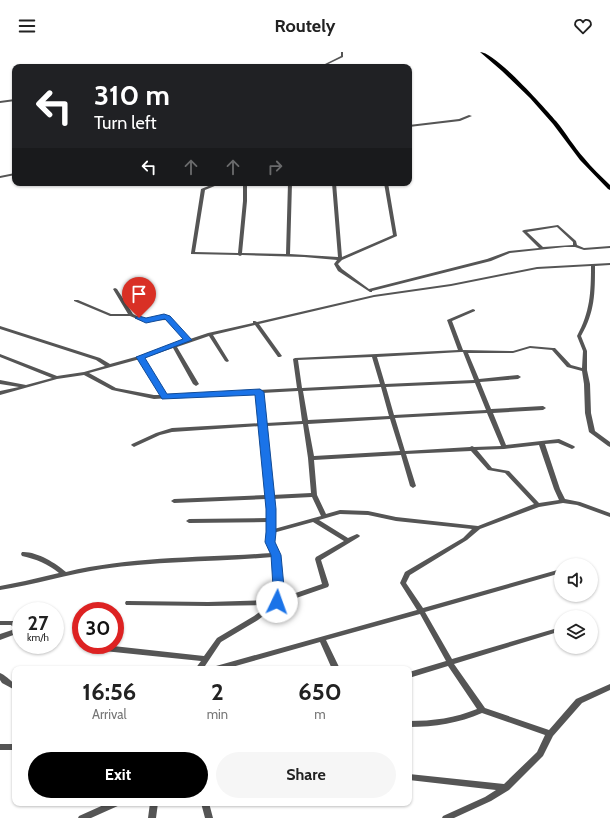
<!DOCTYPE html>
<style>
body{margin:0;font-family:Cabin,sans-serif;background:#f6f6f6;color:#222;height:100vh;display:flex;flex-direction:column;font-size:15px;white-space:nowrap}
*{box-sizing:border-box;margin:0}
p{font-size:13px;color:#767676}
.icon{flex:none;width:22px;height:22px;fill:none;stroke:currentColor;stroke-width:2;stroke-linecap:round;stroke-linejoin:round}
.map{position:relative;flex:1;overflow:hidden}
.details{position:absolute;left:12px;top:614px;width:400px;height:140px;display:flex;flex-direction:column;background:#fff;border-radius:8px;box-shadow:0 1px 3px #0004}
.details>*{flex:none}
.hud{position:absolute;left:12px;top:12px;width:400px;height:122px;border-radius:8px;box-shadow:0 1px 3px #0004;background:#202124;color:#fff;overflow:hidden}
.fabs{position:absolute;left:554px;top:506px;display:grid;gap:8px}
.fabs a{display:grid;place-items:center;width:44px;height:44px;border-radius:50%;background:#fff;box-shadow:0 1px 3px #0004;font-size:20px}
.speed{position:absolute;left:12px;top:550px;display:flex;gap:8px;font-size:20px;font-weight:700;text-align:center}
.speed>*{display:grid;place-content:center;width:52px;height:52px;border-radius:50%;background:#fff;box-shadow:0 1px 3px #0004;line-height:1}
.speed small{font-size:10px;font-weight:400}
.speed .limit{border:6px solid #d22;background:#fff;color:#111}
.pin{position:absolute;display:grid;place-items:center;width:34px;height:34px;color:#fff;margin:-41px -17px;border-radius:50% 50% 50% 0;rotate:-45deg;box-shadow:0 0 4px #0007}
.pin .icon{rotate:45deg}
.me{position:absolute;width:44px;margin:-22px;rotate:3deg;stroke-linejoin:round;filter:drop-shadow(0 0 3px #0008)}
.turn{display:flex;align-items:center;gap:14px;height:84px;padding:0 16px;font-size:18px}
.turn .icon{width:52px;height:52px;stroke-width:2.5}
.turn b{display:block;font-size:28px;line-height:34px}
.lanes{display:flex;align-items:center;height:38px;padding:0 16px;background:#0003;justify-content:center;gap:20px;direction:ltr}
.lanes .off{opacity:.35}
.eta{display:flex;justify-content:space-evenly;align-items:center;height:68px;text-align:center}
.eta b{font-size:24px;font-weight:700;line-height:28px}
.button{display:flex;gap:8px;margin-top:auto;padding:8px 16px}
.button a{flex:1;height:46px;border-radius:24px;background:#000;color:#fff;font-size:16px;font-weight:700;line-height:46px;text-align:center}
.button a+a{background:#f6f6f6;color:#222}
header{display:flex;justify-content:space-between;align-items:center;height:52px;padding:0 16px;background:#fff;font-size:18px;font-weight:700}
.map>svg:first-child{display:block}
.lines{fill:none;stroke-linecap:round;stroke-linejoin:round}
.street{fill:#555;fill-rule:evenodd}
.primary{fill:#000;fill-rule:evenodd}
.route{fill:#1a73e8;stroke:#114b97}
</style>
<header><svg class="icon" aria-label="menu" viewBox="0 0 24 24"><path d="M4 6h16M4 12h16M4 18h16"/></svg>Routely<svg class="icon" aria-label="heart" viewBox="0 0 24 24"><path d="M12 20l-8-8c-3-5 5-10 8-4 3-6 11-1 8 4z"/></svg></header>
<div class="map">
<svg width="610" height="766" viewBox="0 0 610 766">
<rect width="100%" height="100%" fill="#fff"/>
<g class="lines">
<path class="street" d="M341 0H343V5L322 15H319L341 4Z
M15 47V49L0 51V49Z
M469 63 472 64 460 69 409 75V73L459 67Z
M15 121V123L0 126V124Z
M216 131H222L205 138 195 200 238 201 243 149V131H247V149L242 201 286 202 288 131H292L290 202 338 205 332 131H336L342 205 393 183 384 131H388L397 184 342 208 338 212 342 217 369 237 487 207 509 199 539 196 522 179 524 178 558 173 576 189 577 193 584 196 610 194V196L584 198 575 195H565L510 201 491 209 372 239V240H370L338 219 334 212 337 208 304 205 242 203 240 204 238 203 191 202V201L201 137ZM557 175 573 190V193L543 195 527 180Z
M610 211V213L595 214C595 241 595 260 581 284L587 299V318L590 332 591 361 595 379 610 390V395L608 394 589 380 585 361 584 332 582 319 567 315 552 298 530 296 513 301H468L479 327 518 323 521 325 518 327 480 330 491 357 543 354 546 356 543 358 493 361 506 393 559 387 574 394 575 395 574 396 572 397 558 391 545 392 560 437 565 447 580 450 610 461V465L577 453 563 451 539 455 480 477 467 488 410 523 406 531 423 556 561 517V521L425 560 452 607 561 575V579L454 612 485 656 549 678 576 647 610 632V638L582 651 553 684 543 704 509 738 491 749 454 766H442L443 764 485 745 496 738 409 728V722L504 732 537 700 545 683 482 661C459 671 435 675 409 675V669C433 669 455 666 477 657L448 614 409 626V620L446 609 420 562 326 588 340 617H332L320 590 225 617H212L213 615 216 614 417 558 400 531 405 520 463 486 472 477 396 469 368 463 340 462 319 468 348 486 357 482 359 483 360 484 359 485 321 508 329 533 328 535 279 552 258 568 221 590 203 617H195L201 609 104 599 102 598 101 596 102 594 104 593 204 604 217 586 254 564 269 553 208 554 128 553H126L125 551 126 549H128L208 550 274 548 275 535 273 505C216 510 159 509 102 517 68 522 34 533 0 538V534L25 529 59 521C48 512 36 507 22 504L21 502 22 500C36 499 56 511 66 520 133 504 203 506 272 501L267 490 268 470 189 471 186 469 189 467 268 466 266 447 174 451 171 449 174 447 266 443 261 374 172 380 160 383 136 394 134 395 131 393 132 392 156 381 172 376 261 371 257 341 154 347 112 338 84 323 57 327 0 343V339L19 335 0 332V328L26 333 52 326 0 305V302L57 324 84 320 105 314 96 308 0 277V274L100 306 110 312 139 304 172 293V292H175L186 288 166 268 142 269 130 264H110L74 249V248H78L111 262H128L113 237 115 236 117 237 133 262 143 267 169 265 190 287 208 281 253 271V269H255L257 270 374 243 451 232 537 215ZM591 214C591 241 590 260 577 284L583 299 582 316 571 313 555 296H553L530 294 513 299 463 298 452 269 475 259V258L473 257 447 268 458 298 295 306 293 307 297 336 166 343 144 306 173 296 193 332 196 334 199 332 177 295 209 284 225 309 227 310 229 309 213 283 255 273 278 305H280L282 304 259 272 374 245 451 234 537 217ZM461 300H463L474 328 385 332 377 305ZM372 305 380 332 302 336 298 308ZM140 307 161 343H154L116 336 89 321ZM475 331 486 358 394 363 386 335ZM381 335 389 364 308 368 303 339ZM298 339 302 369 266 371 262 341ZM487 361 501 394 474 395 472 394 470 395 405 399 395 366ZM390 367 400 399 314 404 308 372ZM303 372 308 406 311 441 272 443 267 374ZM539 393 554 437 559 448 539 451 509 419 492 416 477 398 504 397ZM471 399 488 418 505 421 534 452 478 474 396 465 368 459 340 458 326 462 317 443 314 408 401 403 410 434 413 436 416 434 406 402ZM312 445 321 464 274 477V468L272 447ZM313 470 344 489 316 505 315 507 322 532 281 546V535L279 503 273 490V481Z
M0 569H15L20 575 16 582 0 588V582L12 578 13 575 11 573H0Z
M0 621C4 622 11 629 15 632V638L2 631 0 628Z
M0 692H15V698H0Z
M108 751H121L120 753 91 766H78L79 764Z
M150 751H158L156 766H148Z
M201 751H209L213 766H205Z"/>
<path class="primary" d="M480 0C495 0 545 56 556 69 566 81 574 95 584 106 592 116 601 124 610 133V138L608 137 580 108 553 72 530 46 502 19Z"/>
</g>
<path class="route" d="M164 262 170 264 192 288 145 306 167 342 260 337 264 340 276 457V480L275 490 281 503 284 535 281 553H273L271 550 273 535 271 503 265 490 266 480V457L255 343 162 347 136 305 183 287 165 267 146 271 135 266 139 264 146 266Z"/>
</svg>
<div class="fabs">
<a><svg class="icon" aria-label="sound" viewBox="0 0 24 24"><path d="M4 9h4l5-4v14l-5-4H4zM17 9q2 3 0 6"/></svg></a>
<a><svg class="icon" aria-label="layers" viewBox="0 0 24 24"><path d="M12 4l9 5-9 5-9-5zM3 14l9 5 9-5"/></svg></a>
</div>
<div class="speed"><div>27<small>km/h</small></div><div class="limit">30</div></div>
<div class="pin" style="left:139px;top:266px;background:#d93025"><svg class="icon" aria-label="arrive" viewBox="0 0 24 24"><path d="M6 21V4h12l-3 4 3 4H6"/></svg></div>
<svg class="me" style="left:277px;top:550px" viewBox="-20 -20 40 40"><circle r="19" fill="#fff"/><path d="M0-13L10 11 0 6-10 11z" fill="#1a73e8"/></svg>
<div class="hud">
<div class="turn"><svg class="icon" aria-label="left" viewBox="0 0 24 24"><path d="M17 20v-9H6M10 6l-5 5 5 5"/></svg><div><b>310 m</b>Turn left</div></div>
<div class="lanes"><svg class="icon" aria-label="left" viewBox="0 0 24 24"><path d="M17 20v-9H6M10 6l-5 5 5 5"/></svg><svg class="icon off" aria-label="ahead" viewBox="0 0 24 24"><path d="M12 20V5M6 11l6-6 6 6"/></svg><svg class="icon off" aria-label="ahead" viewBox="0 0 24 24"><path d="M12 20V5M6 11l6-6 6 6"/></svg><svg class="icon off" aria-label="right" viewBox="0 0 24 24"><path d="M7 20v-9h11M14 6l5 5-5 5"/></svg></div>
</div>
<section class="details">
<div class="eta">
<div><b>16:56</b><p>Arrival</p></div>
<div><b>2</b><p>min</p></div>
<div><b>650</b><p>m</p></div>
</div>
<div class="button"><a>Exit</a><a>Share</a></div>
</section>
</div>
